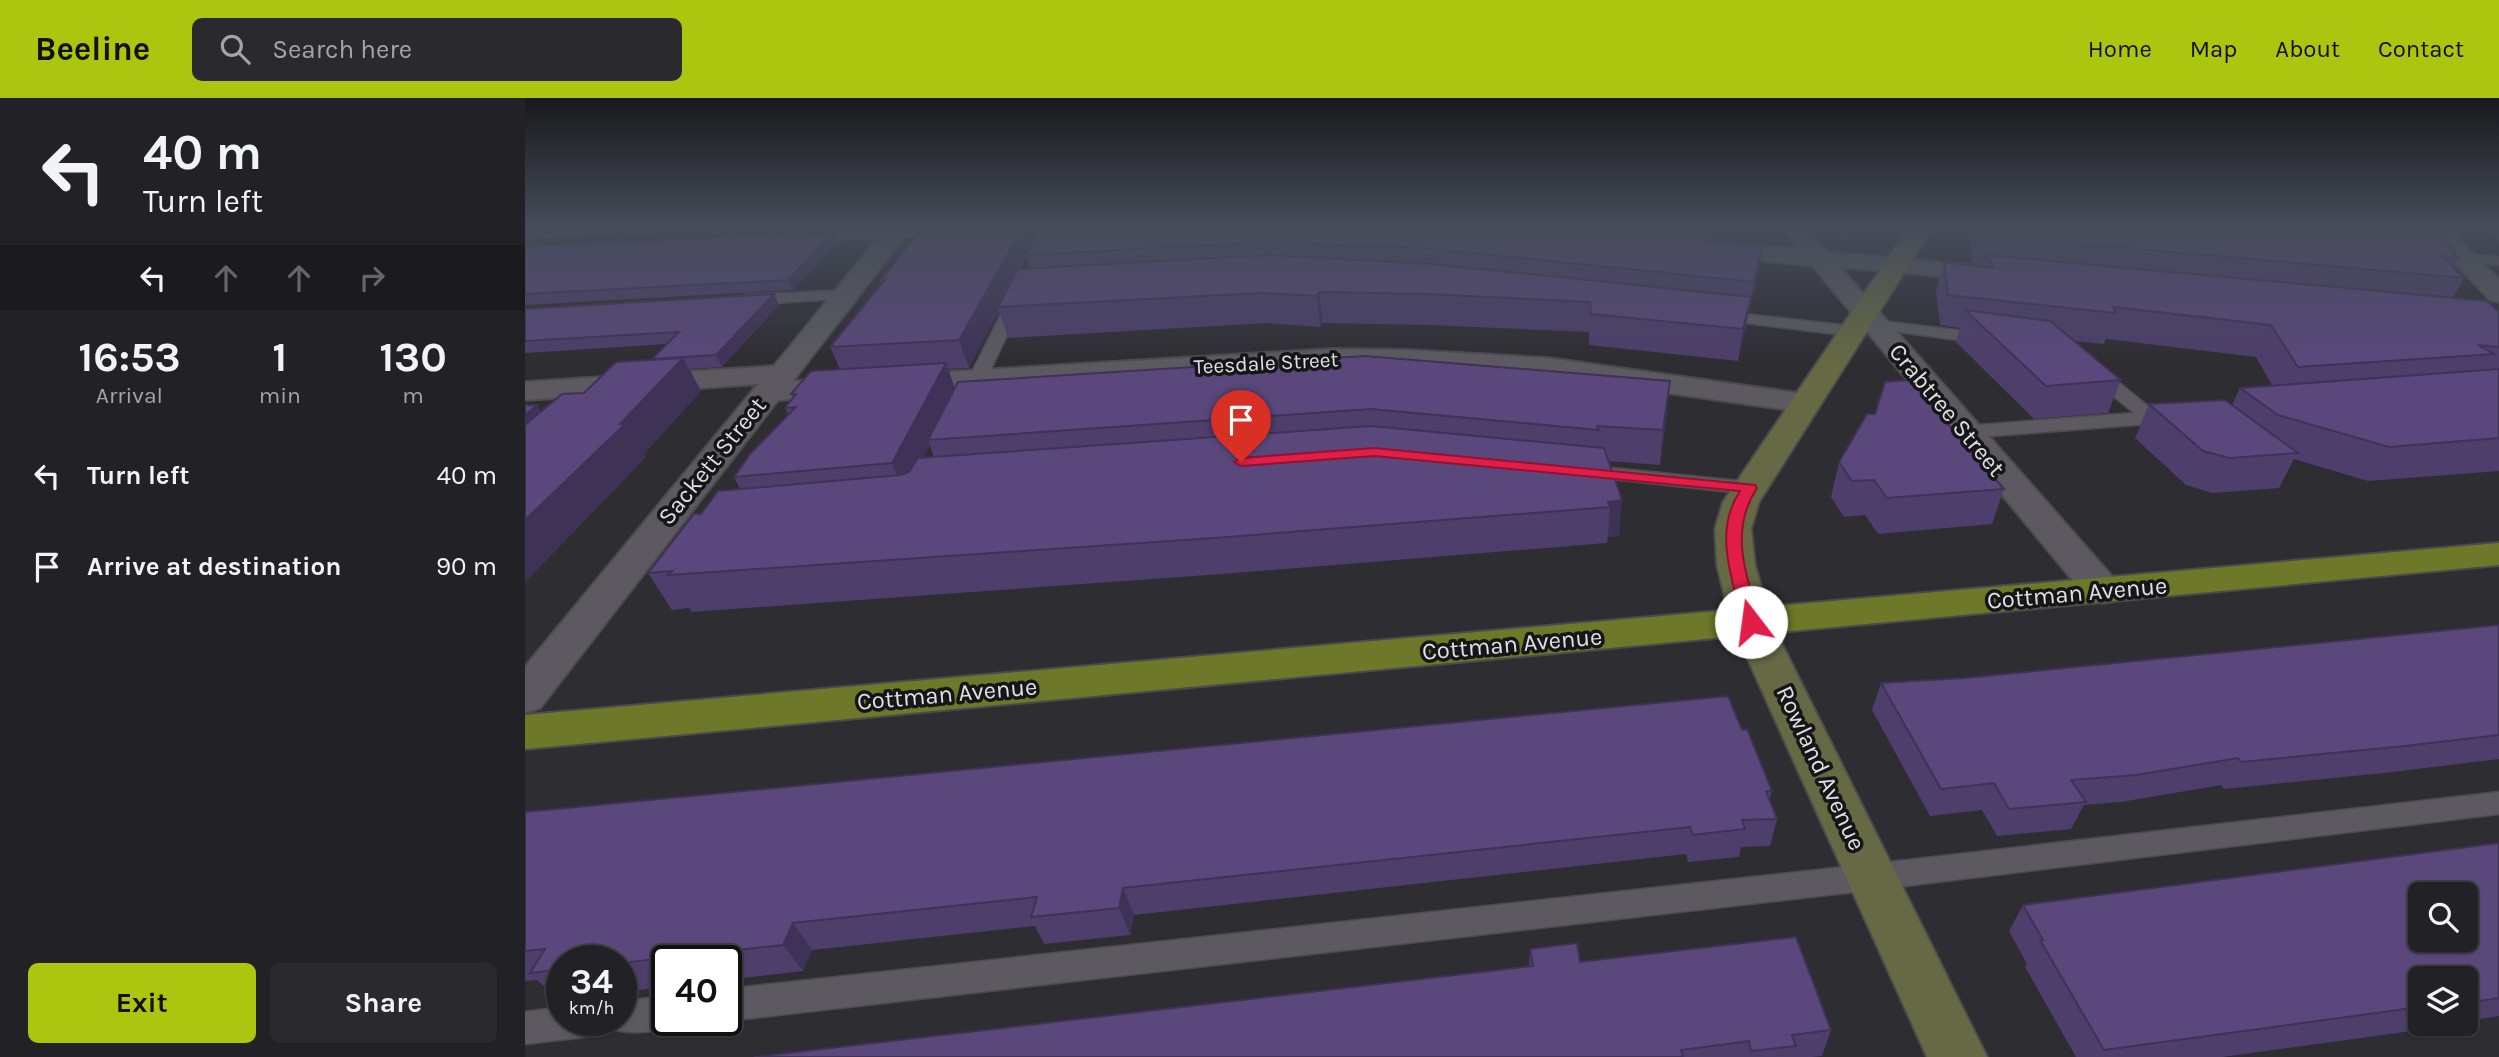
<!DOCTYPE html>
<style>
body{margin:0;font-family:Karla,sans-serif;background:#2a2a2e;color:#f1f3f6;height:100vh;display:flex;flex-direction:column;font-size:26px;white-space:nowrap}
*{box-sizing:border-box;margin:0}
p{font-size:23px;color:#a2a4a7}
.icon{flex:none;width:38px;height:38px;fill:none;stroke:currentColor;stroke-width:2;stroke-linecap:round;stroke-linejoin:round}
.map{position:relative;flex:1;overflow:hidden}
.details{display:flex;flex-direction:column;background:#222226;width:525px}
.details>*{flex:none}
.guide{background:#222226;color:#f1f3f6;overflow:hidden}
.tools{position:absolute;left:1883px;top:784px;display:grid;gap:14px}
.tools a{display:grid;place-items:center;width:70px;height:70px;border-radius:10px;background:#222226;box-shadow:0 2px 5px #0004,0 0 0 2px #3f3f43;font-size:35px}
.speed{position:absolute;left:21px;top:847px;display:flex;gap:14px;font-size:35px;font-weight:700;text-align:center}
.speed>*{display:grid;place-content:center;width:91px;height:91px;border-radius:50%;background:#222226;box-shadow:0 2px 5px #0004,0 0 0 2px #3f3f43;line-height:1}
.speed small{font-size:18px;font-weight:400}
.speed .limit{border:4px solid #111;border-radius:10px;background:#fff;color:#111}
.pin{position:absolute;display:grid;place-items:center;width:60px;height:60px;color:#fff;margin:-72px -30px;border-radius:50% 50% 50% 0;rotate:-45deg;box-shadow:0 0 7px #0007}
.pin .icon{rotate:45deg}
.me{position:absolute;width:77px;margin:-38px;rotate:345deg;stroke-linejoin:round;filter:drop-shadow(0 0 5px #0008)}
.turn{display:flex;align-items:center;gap:24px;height:147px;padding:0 28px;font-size:32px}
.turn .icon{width:91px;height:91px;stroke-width:2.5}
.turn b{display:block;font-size:49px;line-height:60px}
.lanes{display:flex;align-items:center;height:66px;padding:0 28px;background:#0003;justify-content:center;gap:35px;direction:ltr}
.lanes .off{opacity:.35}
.eta{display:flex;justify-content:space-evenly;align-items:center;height:119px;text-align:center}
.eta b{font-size:42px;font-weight:700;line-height:49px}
.cta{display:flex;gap:14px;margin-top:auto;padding:14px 28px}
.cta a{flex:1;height:80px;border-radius:10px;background:#acc610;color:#111;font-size:28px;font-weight:700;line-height:80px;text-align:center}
.cta a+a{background:#2a2a2e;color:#f1f3f6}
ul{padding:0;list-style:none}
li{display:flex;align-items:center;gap:21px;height:91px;padding:0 28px}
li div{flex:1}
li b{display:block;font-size:26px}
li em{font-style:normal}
header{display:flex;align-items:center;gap:42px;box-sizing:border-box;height:98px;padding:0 35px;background:#acc610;color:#111}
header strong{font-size:33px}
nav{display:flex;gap:38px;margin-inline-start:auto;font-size:24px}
.search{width:490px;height:63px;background:#2a2a2e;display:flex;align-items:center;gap:18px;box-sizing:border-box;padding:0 24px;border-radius:10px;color:#a2a4a7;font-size:26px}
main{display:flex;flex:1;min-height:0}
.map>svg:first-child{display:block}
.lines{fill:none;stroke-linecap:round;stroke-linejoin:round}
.lane-casing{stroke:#4b4a4d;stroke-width:3}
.street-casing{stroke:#4b4a4d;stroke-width:4}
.secondary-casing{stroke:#4b4a4d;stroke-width:4}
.primary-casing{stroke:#4b4a4d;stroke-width:4}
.lane{fill:#5c5a60;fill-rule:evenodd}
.street{fill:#5c5a60;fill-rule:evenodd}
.secondary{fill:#656944;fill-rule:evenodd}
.primary{fill:#6e7829;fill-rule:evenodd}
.wall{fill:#4d3e6b;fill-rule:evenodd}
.shaded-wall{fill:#3f3257}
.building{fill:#5a487c;stroke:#3f3257;stroke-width:2;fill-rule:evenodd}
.route{fill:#e11d48;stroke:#92132f;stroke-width:2}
.labels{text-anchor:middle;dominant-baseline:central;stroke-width:7;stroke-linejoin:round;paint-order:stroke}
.far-street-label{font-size:21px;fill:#e0dfe2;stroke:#161618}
.street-label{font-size:24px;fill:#e0dfe2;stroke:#161618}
</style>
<header>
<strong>Beeline</strong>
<div class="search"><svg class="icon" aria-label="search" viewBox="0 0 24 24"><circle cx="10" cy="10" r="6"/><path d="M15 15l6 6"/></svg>Search here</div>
<nav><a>Home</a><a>Map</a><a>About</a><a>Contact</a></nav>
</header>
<main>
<section class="details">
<div class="guide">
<div class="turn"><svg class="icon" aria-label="left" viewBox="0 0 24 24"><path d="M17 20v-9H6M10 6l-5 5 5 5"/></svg><div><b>40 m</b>Turn left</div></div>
<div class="lanes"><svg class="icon" aria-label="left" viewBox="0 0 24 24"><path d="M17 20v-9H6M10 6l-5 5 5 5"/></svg><svg class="icon off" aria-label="ahead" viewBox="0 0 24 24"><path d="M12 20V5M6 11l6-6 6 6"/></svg><svg class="icon off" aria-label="ahead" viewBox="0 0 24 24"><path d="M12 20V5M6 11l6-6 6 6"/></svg><svg class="icon off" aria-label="right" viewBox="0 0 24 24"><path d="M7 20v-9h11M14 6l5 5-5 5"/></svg></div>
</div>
<div class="eta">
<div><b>16:53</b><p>Arrival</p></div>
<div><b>1</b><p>min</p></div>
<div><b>130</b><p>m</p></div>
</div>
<ul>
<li><svg class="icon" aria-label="left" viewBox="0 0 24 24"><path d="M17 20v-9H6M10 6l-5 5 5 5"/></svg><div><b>Turn left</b></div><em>40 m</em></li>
<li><svg class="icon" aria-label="arrive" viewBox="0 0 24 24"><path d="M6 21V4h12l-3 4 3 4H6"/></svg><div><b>Arrive at destination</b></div><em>90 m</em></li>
</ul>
<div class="cta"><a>Exit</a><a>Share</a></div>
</section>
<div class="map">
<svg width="1974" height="959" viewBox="0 0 1974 959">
<rect width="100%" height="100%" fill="#2e2d32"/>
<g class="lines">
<defs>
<path id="lane" d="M1925 154 1974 159V167L1920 161 1918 158Z
M321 192 329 197 326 200 220 207 212 202 220 197Z
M492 195 500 200 453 298 444 303 438 302 435 298 484 200Z
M1193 213 1327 228 1335 233 1327 238 1187 221 1185 218 1187 215Z
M1350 222 1463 236 1471 241 1463 246 1344 230 1342 227Z
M1569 268 1575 269 1630 314 1649 312 1658 318 1649 324 1440 340 1431 334 1440 328 1609 315 1563 277 1560 273Z
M1057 367 1225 384 1232 386 1235 390 1232 394 1225 396 1050 377 1047 373 1050 369Z
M1974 694V716L1347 792 201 923 199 922 201 891 1347 766Z
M142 898V922H155C144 935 97 938 83 929L81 934 69 938 0 946V914L37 909V922H96V903Z"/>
<path id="street" d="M288 129H443L439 134 431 136 380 138 268 283 808 251 883 252 1023 260 1279 296 1290 298 1294 305 1290 312 1279 314 1023 278 883 270 808 269 253 302 15 610 0 615V569L233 286 0 302V284L249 268 354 139 255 144 247 142 243 137 247 132Z
M1256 129H1280L1302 154 1479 170 1483 175 1479 180 1470 183 1315 169 1592 484 1598 493 1592 502 1578 505 1564 502 1287 167 1184 158 1176 156 1172 151 1176 146 1184 144 1274 151Z
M1896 129H1921L1974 181V204L1965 202Z"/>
<path id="secondary" d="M1384 129H1408L1234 404 1226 431 1230 467 1246 524 1462 959H1402L1206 524 1192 467 1190 431 1198 404Z"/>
<path id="primary" d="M1974 445V467L0 651V617Z"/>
</defs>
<use href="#lane" class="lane-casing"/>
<use href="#street" class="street-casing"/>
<use href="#secondary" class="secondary-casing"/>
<use href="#primary" class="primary-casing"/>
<use href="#lane" class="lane"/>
<use href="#street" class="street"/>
<use href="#secondary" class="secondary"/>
<use href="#primary" class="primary"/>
</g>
<path class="wall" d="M0 129H281L0 141Z
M398 129H1191L1187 140H1182V143L1237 149 1232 178 1224 214H1223L1213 263 1064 247V234L905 227 798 225 795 229 742 225 483 240 474 213 444 270 423 271 430 290 1145 283 1135 367 1084 363 1094 438 1083 439 1082 445 697 476 167 514 164 510 147 512 123 475 176 416 215 391 209 379 263 316 260 310 268 300 266 296 315 271 305 249 357 186 355 183ZM502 160 505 170 496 171ZM405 347 409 359 398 360Z
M1307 129H1331L1320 143Z
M1444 129H1892L1890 133 1930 153 1928 156 1933 160 1928 169 1939 180 1928 200 1974 214V373L1843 383 1769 361 1754 390 1687 395 1661 387 1610 340 1624 306 1707 307 1715 290 1747 287 1731 259 1581 241 1579 246 1549 243 1596 282 1583 315 1509 321 1431 244 1435 230 1415 227 1411 194 1419 164 1459 169V166L1448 165 1443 131Z
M1961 129H1974V144L1959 131Z
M308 134 312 145 268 192 0 207V149Z
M249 196 254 207 197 269 164 271 176 293 119 356 121 359 0 484V307L16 313 59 295 128 262 142 246 0 255V211Z
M1314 364 1479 391 1467 426 1353 436 1340 417 1319 419 1306 399Z
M1974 527V661L1859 675 1699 691 1696 687 1596 704 1559 707 1546 731 1472 738 1457 712 1405 718 1347 612 1356 585 1440 580Z
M1217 632 1247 693 1244 703 1252 721 1245 748 1216 749 1214 759 1163 764 1161 756 609 817 605 837 519 846 510 828 287 852 278 873 201 882V863H142V889L96 894V863H37V901H33L12 882 0 883V714Z
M1974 745V918L1955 921 1951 925 1897 934 1894 932 1697 959H1551L1500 869 1502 866 1484 833 1498 807ZM1895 880H1941V926H1895Z
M1005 851 1306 932 1297 958 1287 959H229L1004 868Z"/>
<path class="shaded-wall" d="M498 129H518L501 157 502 160 476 209H473L474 213 444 270 434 242Z
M1188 129H1191L1187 140Z
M1323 129H1331L1320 143Z
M308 134 312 145 268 192 263 182Z
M1237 149 1232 178 1224 214 1229 184Z
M794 194 798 225 795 229 792 198Z
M249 196 254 207 197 269 191 257Z
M1226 199 1221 229 1213 263 1218 231Z
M158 260 176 293 119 356 121 359 0 484V422Z
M421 265 431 294 403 342 405 347 380 396 367 365Z
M1145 283 1142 317 1135 367 1138 332Z
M12 307 27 330 0 355V317Z
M1097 402 1094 438 1083 439 1085 409 1083 404Z
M598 790 609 817 605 837 594 810Z
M268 825 287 852 278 873 258 847Z"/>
<path class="building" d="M0 129H48L0 131Z
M398 129H498L434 242 305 249 360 182 355 183Z
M516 129H1159L1183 131 1179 143 1237 149 1229 184 908 151 744 144 501 157Z
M1454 129H1839L1911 134 1930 153 1925 152 1933 160 1917 158 1939 180 1456 137Z
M308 134 263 182 0 196V149Z
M744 157 907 166 1226 199 1218 231 1066 216 1065 204 903 196 794 194 792 198 737 195 473 209 493 171Z
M1462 157 1962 203 1974 214V249L1953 247 1969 256 1773 269 1746 227 1588 209 1591 215 1423 197 1419 164 1469 170Z
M249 196 191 257 127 261 154 234 0 243V211Z
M1440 212 1525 223 1596 282 1521 288Z
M840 258 1145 283 1138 332 1072 328 1074 332 846 311 403 342 433 284Z
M158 260 95 326 101 325 0 422V327L37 296 59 295 91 264Z
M421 265 367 365 209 379 226 355 271 309 260 310 271 296H266L286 273Z
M1974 271V340L1864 349 1753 317 1715 290Z
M1385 282 1479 391 1362 400 1349 382 1327 383 1314 364 1342 316H1350L1360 284Z
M1700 302 1773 355 1704 360 1678 353 1624 306Z
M0 307H12L0 317Z
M846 328 1079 350 1097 402 1083 404 1085 409 689 440 143 477 147 473 123 475 169 416H176L193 393 375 377 384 374 393 360Z
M1974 527V637L1880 648 1716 664 1713 660 1611 677 1546 682 1561 704 1484 711 1469 685 1416 691 1356 585 1440 580Z
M1203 598 1217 632 1222 631 1247 693H1241L1252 721 1217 722 1220 731 1168 737 1165 729 598 790 594 810 506 819 512 799 268 825 258 847 96 865V863H37V871L5 875 20 851 0 853V714Z
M1974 745V900L1941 905V880H1895V909L1579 952 1515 842H1518L1498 807ZM1895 796H1941V842H1895Z
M1271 839 1306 932 1267 937 1271 948 1226 953 1224 943 1156 952 1158 959H229L1008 868 1005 851 1052 845 1055 864Z"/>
<linearGradient id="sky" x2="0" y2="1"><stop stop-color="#19191c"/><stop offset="0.49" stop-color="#464c5a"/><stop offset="1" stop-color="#464c5a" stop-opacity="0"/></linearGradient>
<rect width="1974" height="263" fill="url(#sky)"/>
<path class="route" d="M849 350 1230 387 1232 390C1203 434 1222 478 1235 524L1226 530 1218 524C1207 481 1188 433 1215 393L849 358 716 368 709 364 716 360Z"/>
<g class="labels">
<g class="far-street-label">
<text transform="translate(741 265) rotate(-3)">Teesdale Street</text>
</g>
<g class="street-label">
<text transform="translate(1422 312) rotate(50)">Crabtree Street</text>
<text transform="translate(187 363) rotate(-51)">Sackett Street</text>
<text transform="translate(1552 495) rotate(-5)">Cottman Avenue</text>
<text transform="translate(987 546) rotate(-5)">Cottman Avenue</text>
<text transform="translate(422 596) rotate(-5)">Cottman Avenue</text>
<text transform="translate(1296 670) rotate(65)">Rowland Avenue</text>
</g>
</g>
</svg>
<div class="tools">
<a><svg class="icon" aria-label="search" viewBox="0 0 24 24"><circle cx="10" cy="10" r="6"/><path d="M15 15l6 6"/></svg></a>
<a><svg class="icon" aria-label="layers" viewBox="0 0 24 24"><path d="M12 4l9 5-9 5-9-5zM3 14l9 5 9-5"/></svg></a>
</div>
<div class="speed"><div>34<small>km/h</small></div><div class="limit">40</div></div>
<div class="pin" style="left:716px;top:364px;background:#d93025"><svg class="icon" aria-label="arrive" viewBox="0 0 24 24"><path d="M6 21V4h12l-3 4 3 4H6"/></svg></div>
<svg class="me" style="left:1226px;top:524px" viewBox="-20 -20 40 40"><circle r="19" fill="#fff"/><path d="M0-13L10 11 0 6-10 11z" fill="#e11d48"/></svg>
</div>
</main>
